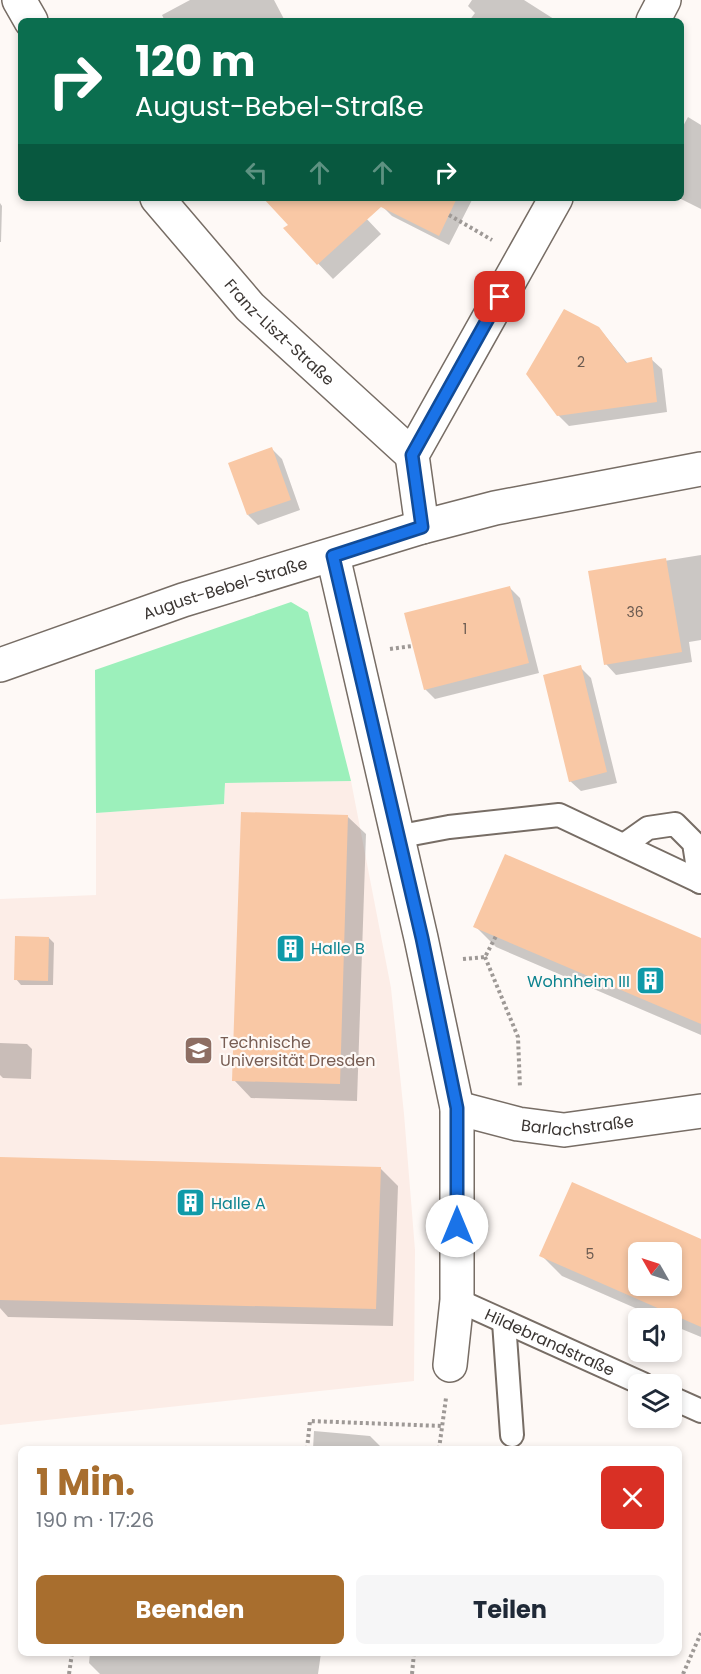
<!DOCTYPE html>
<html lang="de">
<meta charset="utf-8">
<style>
body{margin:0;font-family:Poppins,sans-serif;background:#f6f6f7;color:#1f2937;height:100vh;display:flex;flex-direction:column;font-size:22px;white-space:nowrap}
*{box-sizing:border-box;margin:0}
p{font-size:20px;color:#747a83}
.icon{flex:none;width:33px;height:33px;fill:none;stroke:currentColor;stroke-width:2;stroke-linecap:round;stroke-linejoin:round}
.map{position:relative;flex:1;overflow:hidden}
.side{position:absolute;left:18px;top:1446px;width:664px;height:210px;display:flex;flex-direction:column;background:#fff;border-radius:9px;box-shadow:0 3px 9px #0003}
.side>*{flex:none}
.banner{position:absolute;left:18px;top:18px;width:666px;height:183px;border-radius:9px;box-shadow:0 3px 9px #0003;background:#0b6e4f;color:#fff;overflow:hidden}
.needle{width:39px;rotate:309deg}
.controls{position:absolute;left:628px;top:1242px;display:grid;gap:12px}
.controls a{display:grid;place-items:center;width:54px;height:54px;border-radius:9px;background:#fff;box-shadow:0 3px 9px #0003;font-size:30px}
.pin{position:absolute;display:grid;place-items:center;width:51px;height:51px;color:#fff;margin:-26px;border-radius:12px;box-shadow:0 3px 9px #0006}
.me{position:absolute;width:66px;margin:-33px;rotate:0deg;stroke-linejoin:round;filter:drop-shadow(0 0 4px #0008)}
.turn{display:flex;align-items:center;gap:21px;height:126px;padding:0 18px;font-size:27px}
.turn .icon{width:78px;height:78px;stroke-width:2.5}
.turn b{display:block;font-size:42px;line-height:51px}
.lanes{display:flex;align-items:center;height:57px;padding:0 18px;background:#0003;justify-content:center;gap:30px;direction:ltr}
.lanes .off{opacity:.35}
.round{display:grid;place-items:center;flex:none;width:63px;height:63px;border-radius:9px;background:#f6f6f7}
.head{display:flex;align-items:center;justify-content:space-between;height:102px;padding:0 18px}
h1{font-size:36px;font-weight:700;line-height:45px;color:#a86e2e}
.action{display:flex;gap:12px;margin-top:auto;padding:12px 18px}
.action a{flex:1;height:69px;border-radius:9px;background:#a86e2e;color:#fff;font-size:24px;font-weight:700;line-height:69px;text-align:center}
.action a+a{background:#f6f6f7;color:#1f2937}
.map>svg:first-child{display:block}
.education{fill:#fcede7}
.green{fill:#9cf0bb}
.shadow{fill:#0003;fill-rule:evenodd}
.building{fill:#f9c8a5;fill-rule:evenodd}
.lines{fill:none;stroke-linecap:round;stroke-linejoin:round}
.lane-casing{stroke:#776d65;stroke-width:26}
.street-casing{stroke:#776d65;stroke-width:36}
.path{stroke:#9e9996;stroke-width:4;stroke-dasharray:3 3;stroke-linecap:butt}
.lane{stroke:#fff;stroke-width:22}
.street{stroke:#fff;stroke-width:33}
.route-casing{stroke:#114b97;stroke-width:15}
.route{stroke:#1a73e8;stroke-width:10}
.labels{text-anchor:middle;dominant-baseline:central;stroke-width:4.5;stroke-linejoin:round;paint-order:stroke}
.number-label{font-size:14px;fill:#6a5a50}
.street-label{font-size:16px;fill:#3b3633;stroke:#fef9f6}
.culture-label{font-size:16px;fill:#0d838f;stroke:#fef9f6;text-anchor:start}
.education-label{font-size:16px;fill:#785e54;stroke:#fef9f6;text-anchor:start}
</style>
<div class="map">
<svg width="701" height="1674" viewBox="0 0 701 1674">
<rect width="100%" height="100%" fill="#fef9f6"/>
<path class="education" d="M351 781 391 988 404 1114 415 1250 414 1381 0 1425V899L96 895V813L224 804 225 783Z"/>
<path class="green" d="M291 602 308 612 351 781 225 783 224 804 96 813 95 670Z"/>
<path class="shadow" d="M190 0H274L285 21H165L162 15Z
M472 0H524L557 21H469L475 13 468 6Z
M688 117 701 125V209L679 198 681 130Z
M265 198H347L381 234 333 279 285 229 290 225Z
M386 198H473L449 245 392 216 382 206Z
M0 203 2 206 1 242H0Z
M599 328 628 364 651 359 662 369 667 412 569 426 558 415Z
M272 449 282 459 300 510 258 525 248 515Z
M701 555V640L689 642 692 662 616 675 606 664 590 573Z
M510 588 520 598 539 673 435 699 425 689Z
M580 667 591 678 617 783 581 791 570 781Z
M348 817 366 834 357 1101 251 1098 234 1080Z
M475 926 701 939V1035L496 947Z
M49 938 54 943 53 985H21L16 979Z
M0 1043 27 1044 32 1049 31 1079 3 1078 0 1075Z
M0 1159 380 1168 398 1186 393 1326 8 1317 0 1308Z
M701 1241V1337L672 1325V1318H658L562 1276 541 1255ZM639 1252H672V1286H639Z
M314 1431 370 1436 383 1449H313Z
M90 1653H321L318 1674H100L89 1663Z"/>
<path class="building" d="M263 198H457L439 236 381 207 317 265 283 228 288 225Z
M564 309 599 327 626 363 652 357 657 402 557 416 526 374Z
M272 447 291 500 247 515 228 463Z
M666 558 682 652 604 665 588 571Z
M510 586 529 663 424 690 404 613Z
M581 665 607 772 569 782 543 675Z
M241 812 348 815 340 1084 232 1081Z
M505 854 701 938V1024L473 927Z
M15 936 49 937 48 981 14 980Z
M0 1157 381 1167 376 1309 0 1300Z
M572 1182 701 1239V1327L539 1256ZM639 1252H672V1286H639Z"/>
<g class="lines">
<defs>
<g id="lane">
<path d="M396 837 449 827 559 815 701 882"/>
<path d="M624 845 648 828 675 824 694 843 700 882"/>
<path id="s1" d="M457 1300 643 1384"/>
<path d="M504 1322 512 1435"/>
<path d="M672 1398 701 1411"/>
</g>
<g id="street">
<path d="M19 0 31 21"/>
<path d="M653 21 664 0"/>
<path id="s2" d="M157 198 250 307 412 455"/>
<path d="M422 527 412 455 556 198"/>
<path d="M333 556 421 938 457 1108V1300L450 1365"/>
<path id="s3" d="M0 665 183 600 422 527 495 508 701 469"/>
<path id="s4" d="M457 1108 518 1124 564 1130 701 1111"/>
</g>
</defs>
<use href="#lane" class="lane-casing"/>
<use href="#street" class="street-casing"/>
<path class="path" d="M449 215 492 240
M390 649 412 646
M485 957 518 1037 520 1088
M463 959 485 957 496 936
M307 1449 310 1421 442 1426
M439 1449 446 1398
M69 1674 72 1653
M412 1674 414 1653
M683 1674 701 1633"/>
<use href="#lane" class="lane"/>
<use href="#street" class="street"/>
</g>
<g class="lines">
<defs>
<path id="route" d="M457 1226V1108L422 938 333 556 422 527 412 455 500 297"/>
</defs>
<use href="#route" class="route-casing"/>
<use href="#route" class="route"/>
</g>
<defs>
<symbol id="building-square" viewBox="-11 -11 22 22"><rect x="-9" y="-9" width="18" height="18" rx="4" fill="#0f9aa8" stroke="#fef9f6"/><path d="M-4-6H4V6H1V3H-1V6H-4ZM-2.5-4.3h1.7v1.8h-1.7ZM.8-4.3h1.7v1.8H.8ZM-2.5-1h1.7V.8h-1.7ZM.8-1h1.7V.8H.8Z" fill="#fff"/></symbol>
<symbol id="university-square" viewBox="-11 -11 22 22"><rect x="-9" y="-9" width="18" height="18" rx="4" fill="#8d6e63" stroke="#fef9f6"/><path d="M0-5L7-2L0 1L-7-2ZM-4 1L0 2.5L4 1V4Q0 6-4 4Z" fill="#fff"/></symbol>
</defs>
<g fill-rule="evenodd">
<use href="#building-square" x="274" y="932" width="33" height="33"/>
<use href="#building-square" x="634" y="964" width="33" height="33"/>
<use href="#university-square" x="182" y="1034" width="33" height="33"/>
<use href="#building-square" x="174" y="1186" width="33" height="33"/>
</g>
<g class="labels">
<g class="number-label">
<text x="581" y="362">2</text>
<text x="635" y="612">36</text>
<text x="465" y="629">1</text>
<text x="590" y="1254">5</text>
</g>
<g class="street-label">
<text stroke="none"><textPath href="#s2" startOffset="182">Franz-Liszt-Straße</textPath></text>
<text stroke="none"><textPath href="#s3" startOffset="238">August-Bebel-Straße</textPath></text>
<text stroke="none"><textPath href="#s4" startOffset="123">Barlachstraße</textPath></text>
<text stroke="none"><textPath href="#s1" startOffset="102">Hildebrandstraße</textPath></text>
</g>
<g class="culture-label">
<text x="311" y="948">Halle B</text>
<text x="630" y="981" text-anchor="end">Wohnheim III</text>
<text x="211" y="1203">Halle A</text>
</g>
<g class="education-label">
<text x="220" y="1042">Technische<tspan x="220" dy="18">Universität Dresden</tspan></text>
</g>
</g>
</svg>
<div class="controls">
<a><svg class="needle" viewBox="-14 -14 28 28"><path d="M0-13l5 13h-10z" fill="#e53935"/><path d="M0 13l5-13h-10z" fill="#747a83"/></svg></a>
<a><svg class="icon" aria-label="sound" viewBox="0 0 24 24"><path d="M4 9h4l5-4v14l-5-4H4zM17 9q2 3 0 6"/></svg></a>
<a><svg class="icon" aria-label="layers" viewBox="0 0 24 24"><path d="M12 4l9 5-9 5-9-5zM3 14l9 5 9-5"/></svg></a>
</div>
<div class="pin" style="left:500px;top:297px;background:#d93025"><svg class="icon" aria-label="arrive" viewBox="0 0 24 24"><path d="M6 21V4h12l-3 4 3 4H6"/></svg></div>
<svg class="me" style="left:457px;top:1226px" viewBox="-20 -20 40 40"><circle r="19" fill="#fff"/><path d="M0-13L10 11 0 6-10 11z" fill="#1a73e8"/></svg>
<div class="banner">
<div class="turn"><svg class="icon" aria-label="right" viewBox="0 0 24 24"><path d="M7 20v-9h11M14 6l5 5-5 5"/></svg><div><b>120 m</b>August-Bebel-Straße</div></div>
<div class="lanes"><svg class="icon off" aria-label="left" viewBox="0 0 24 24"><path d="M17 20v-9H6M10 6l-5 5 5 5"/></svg><svg class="icon off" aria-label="ahead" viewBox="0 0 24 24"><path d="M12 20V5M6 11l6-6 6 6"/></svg><svg class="icon off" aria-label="ahead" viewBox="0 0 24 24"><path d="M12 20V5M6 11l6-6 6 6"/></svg><svg class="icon" aria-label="right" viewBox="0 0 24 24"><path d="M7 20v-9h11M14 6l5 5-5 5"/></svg></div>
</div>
<section class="side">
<div class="head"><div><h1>1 Min.</h1><p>190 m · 17:26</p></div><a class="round" style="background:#d93025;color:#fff"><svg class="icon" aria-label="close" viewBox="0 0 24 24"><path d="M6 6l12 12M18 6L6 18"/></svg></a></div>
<div class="action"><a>Beenden</a><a>Teilen</a></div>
</section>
</div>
